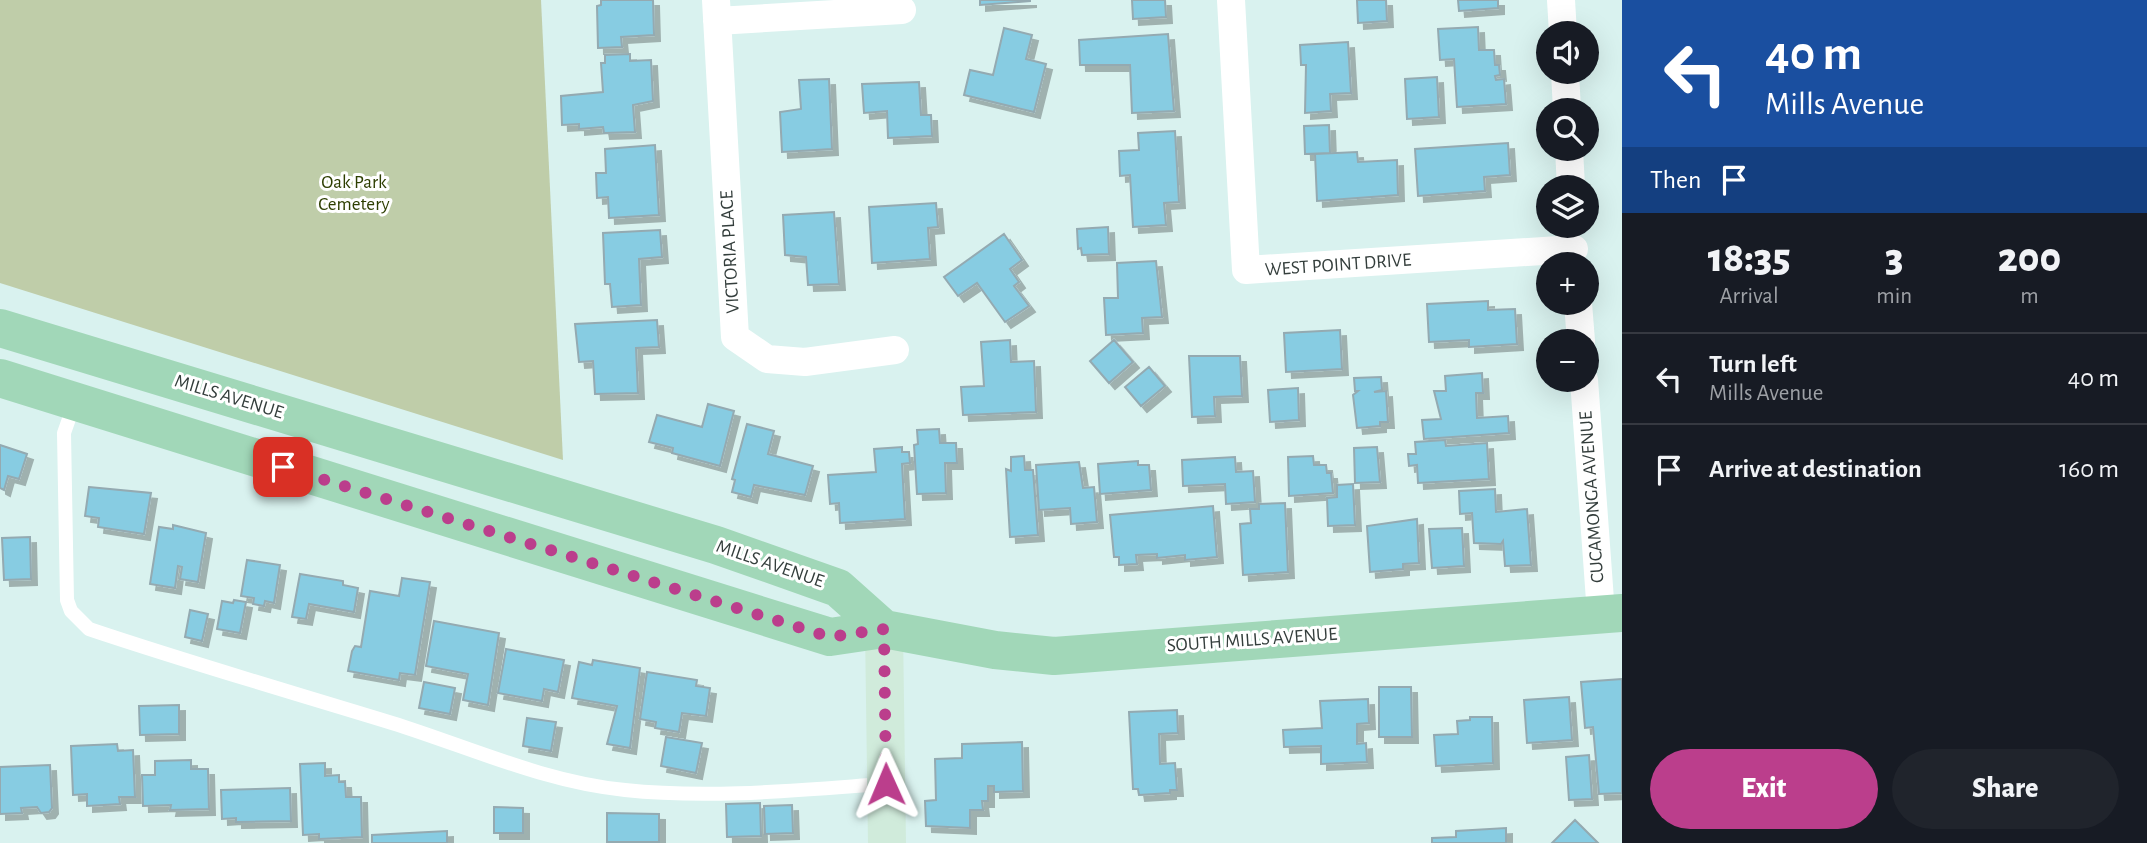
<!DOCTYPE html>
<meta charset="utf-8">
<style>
body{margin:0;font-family:"Alegreya Sans",sans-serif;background:#20242c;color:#f1f3f6;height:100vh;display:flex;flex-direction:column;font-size:26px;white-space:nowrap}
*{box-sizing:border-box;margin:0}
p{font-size:23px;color:#9ea1a6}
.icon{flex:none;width:38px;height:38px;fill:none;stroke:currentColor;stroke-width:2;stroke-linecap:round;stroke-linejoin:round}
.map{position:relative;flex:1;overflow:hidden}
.side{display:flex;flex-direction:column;background:#171b24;width:525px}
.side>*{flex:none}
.top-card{background:#1a4fa0;color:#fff;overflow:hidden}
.buttons{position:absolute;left:1536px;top:21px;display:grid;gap:14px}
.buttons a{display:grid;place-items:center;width:63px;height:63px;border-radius:50%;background:#171b24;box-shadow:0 7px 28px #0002;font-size:35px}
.pin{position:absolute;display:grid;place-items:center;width:60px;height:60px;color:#fff;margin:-30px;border-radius:14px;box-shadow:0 4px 10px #0006}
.me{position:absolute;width:77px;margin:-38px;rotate:359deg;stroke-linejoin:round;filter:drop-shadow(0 0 5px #0008)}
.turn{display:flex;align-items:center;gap:24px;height:147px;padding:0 28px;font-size:32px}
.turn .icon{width:91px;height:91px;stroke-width:2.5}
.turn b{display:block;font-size:49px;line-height:60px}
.then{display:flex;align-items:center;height:66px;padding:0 28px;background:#0003;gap:14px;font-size:26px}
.eta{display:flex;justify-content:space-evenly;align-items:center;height:119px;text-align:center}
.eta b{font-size:42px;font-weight:800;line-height:49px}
.cta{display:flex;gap:14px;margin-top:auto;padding:14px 28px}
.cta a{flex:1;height:80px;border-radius:42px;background:#bb3e8c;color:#fff;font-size:28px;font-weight:800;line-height:80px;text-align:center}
.cta a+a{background:#20242c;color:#f1f3f6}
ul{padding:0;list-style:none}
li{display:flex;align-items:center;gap:21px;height:91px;padding:0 28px;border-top:2px solid #363941}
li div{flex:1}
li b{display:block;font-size:26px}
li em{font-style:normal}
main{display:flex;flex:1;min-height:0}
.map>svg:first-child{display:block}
.green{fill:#bfcda9}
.building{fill:#87cce2;stroke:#94aab1;stroke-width:2;filter:url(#shadow)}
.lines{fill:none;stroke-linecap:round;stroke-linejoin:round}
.lane{stroke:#fff;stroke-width:14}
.street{stroke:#fff;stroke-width:28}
.secondary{stroke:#d0ebdb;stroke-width:38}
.primary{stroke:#a1d7b8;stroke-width:38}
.route{stroke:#bb3e8c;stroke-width:12;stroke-dasharray:0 21.6}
.labels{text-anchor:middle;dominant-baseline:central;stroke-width:6;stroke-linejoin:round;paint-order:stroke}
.park-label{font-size:19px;fill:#2d3e00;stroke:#fff}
.street-label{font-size:19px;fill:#343e3c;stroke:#fff}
</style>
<main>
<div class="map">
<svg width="1622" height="843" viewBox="0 0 1622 843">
<defs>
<filter id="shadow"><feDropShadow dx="6" dy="6" stdDeviation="0" flood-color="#0004"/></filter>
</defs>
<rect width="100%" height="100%" fill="#d9f2ef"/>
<path class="green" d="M0 0H541L563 460 0 283Z"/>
<path class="building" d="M601 0H653L654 35 621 37 622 47 598 48 597 6 601 5Z
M980 0H1030V1L980 5Z
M1132 0H1165L1166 17 1133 19Z
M1357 0H1386L1387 21 1358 23Z
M1458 0H1498V8L1459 11Z
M1478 27 1479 50H1494L1495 65H1499L1500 75 1495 76 1496 80 1504 79 1506 104 1457 107 1454 59 1440 60 1438 29Z
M1004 28 1032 35 1026 59 1046 64 1034 112 964 95 970 70 993 75Z
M1168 34 1174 111 1132 113 1130 65H1080L1079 40Z
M1348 42 1351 93 1330 94 1331 111 1305 113 1306 65H1301L1300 45Z
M630 54V61L651 60 653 101 633 105 635 132 604 133 603 127 579 129V124L562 125 561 96 603 92 601 63H605V55Z
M1437 77 1439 117 1407 119 1405 79Z
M829 79 832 149 782 152 780 112 801 109 799 80Z
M919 82 921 115H931L932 136 888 138 887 111 864 113 862 84Z
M1329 125 1330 153 1305 154 1304 126Z
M1175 131 1179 202 1164 203 1166 225 1133 227 1130 175 1120 176 1119 151 1139 150 1138 133Z
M1508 143 1510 175 1484 177 1485 191 1418 196 1415 149Z
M655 145 659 215 609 218 608 197 597 198 596 173H606L605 149Z
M1357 152 1358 162 1397 160 1398 195 1317 201 1315 154Z
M936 203 938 227 928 228 930 259 872 263 869 207Z
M834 212 839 284 808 285 806 257 785 255 783 215Z
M1108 227 1109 254 1082 255 1081 248 1078 249 1077 229Z
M660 230 662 257 639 259 641 305 612 307 610 284H605L603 233Z
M1004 234 1022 260 1010 269 1019 282 1014 286 1029 306 1005 322 977 283 958 296 944 277Z
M1156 261 1162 317 1142 318 1143 333 1106 335 1104 298H1118L1117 263Z
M1488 301V310L1515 309 1517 344 1469 347V340L1429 342 1427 304Z
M657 320 659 347 636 348 638 393 595 394 593 361 579 362 575 324Z
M1340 330 1342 369 1286 372 1284 333Z
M1010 340 1011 362 1034 361 1036 412 963 415 961 387 984 386 981 342Z
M1114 340 1133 362 1109 383 1090 361Z
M1189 356H1240L1242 396 1214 397 1215 416 1192 417Z
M1149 367 1165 386 1141 406 1125 387Z
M1482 373 1483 393H1476L1477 418 1508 416 1509 433 1424 439 1422 420 1441 419 1434 391H1446L1445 376Z
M1381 377 1382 390 1374 392 1386 391 1388 422H1380V426L1357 428 1353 395 1358 391H1355L1354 378Z
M1298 388 1299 420 1270 422 1268 390Z
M708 404 734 411 720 466 672 453 673 448 649 442 657 415 702 427Z
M747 424 774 431 768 454 813 466 805 495 754 485 751 497 732 492 735 480 732 479Z
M939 429 940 443H956L957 463H945L946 493 917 494 914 445 918 444 917 430Z
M1445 440 1446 446 1487 443 1489 479 1418 483 1417 465 1409 466 1408 454H1416L1415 442Z
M0 445 27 454 19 479 8 476 4 490 0 488Z
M902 447V452H909L910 463 902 464 905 519 840 523 839 503 830 504 828 475 876 472 874 449Z
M1377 447 1380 482 1355 483 1354 448Z
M1024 456 1025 470H1033L1038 535 1010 537 1006 469 1011 471V457Z
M1313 456 1314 465H1326L1327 473H1331L1333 493 1289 496 1288 457Z
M1235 457 1236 472 1253 471 1255 502 1226 504 1225 484 1183 486 1182 460Z
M1138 461V465H1149L1151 490 1100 494 1098 464Z
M1079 462 1083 488 1094 487 1097 522 1071 524 1070 508 1039 510 1036 465Z
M1353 484 1355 525 1328 526 1327 498 1337 497V485Z
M89 487 151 493 144 534 98 527 99 518 85 516Z
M1495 489 1496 512 1527 509 1531 565 1505 566 1503 541 1501 544 1474 543 1472 513 1460 514 1459 491Z
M1285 503 1288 572 1243 575 1240 524 1251 523 1250 509H1259V504Z
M1213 506 1217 557 1185 560V555L1157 558V554L1136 555 1137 564 1119 565V557H1114L1110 515Z
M1417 519 1419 563 1403 564V569L1370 572 1367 526Z
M173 525 206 533 198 582 180 579 182 567 178 566 175 588 150 584 159 527 173 529Z
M1462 528 1464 566 1432 568 1429 529Z
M30 537 31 579 4 580 2 538Z
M247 560 280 565 274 603 265 601 264 606 253 604 254 598 241 596Z
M300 574 343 581V585L358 588 354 612 309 604 306 619 292 617Z
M402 578 430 582 415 675 400 673 399 680 348 671 352 651 355 646 361 647 370 591 399 596Z
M234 600 246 602 240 633 217 629 222 601 233 603Z
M190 610 208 614 202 641 185 637Z
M434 621 499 633 488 705 463 700 468 674 426 666Z
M506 649 564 660 558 692 544 689 542 701 498 693Z
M593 660 640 668 630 748 607 744 617 706 572 698 579 662 592 665Z
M647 672 697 680 696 686 710 688 706 716 682 713 679 732 655 728 656 722 640 719Z
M1622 679V793L1599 794 1593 727 1585 728 1581 682Z
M424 682 455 688 450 714 419 708Z
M1379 687H1411L1412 737H1379Z
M1569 697 1572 740 1527 743 1524 700Z
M1368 699 1369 723 1357 724V744L1366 743 1367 762 1321 764V746L1284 747 1283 730 1322 728 1320 701Z
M179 705V734L140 735 139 706Z
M1177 710 1178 733 1159 734 1160 764 1175 763 1177 790H1170V793L1139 795 1138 789H1133L1129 712Z
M1470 717H1492L1493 763 1436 766 1434 735 1458 734 1457 721 1470 720Z
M527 718 556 722 551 751 523 746Z
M666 737 702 743 696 773 661 766Z
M1022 742 1023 791 994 792V786H988V801H982L983 810H970V828L926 826 925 801 936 800 935 759 962 758V744Z
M117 744 118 751 133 750 135 797H119L120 804 87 806V794L73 795 71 746Z
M1589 755 1592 799 1569 800 1566 757Z
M191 760V769H208L209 809 170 810 171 805 143 806 142 775H155V761Z
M325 763V776L339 775V782H345L346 797H361L362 837 319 839V834L303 835 300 764Z
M50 765 52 808 49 812 41 813 37 807 21 808 22 813 0 814V767Z
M290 788 291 821 236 822V818L222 819 221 790Z
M760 803 761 836 727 837 726 804Z
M792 805 793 833 765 834 764 806Z
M494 807 523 808V833H494Z
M607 813 659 814V842H607Z
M1575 820 1598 843H1552Z
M1506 828V843H1432V838L1456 837V831Z
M447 831V843H372V835Z"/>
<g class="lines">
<path class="lane" d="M75 402 64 433 67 600 71 611 89 629C190 663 291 692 392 723 469 747 544 782 625 790 710 799 800 790 884 784"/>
<path class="street" d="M716 0 735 337 767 359 805 362 895 350
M1231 0 1246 270 1574 249
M1561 0 1563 33
M717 21 902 10
M1565 72 1567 110
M1569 149 1571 187
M1578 303 1581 341
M1584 380 1601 614"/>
<path class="secondary" d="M884 629 887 843"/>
<path class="primary" d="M0 328 716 545 838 588 884 629
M0 378 830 637 884 629 995 650 1054 656 1622 613"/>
</g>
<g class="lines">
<path class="route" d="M283 467 830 637 884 629 886 784"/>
</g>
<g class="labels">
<g class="park-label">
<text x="354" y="182">Oak Park<tspan x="354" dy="22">Cemetery</tspan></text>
</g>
<g class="street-label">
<text transform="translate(730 252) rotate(-93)">VICTORIA PLACE</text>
<text transform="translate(1338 265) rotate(-4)">WEST POINT DRIVE</text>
<text transform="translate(229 397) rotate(17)">MILLS AVENUE</text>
<text transform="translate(1592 497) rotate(-94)">CUCAMONGA AVENUE</text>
<text transform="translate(770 564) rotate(19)">MILLS AVENUE</text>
<text transform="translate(1252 640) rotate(-4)">SOUTH MILLS AVENUE</text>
</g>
</g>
</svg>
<div class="buttons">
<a><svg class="icon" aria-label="sound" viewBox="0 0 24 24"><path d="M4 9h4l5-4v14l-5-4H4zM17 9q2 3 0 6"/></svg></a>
<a><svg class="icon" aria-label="search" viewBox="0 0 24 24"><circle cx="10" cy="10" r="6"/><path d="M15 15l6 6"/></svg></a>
<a><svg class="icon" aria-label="layers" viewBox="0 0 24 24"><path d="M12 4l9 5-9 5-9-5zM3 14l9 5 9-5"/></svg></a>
<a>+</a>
<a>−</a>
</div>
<div class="pin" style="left:283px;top:467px;background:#d93025"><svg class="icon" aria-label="arrive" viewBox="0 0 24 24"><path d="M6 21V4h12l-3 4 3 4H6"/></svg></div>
<svg class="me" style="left:886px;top:784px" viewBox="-20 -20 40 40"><path d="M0-17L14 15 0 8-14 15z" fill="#bb3e8c" stroke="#fff" stroke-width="4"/></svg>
</div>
<section class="side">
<div class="top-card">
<div class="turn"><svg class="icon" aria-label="left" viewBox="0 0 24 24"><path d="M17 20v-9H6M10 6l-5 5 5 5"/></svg><div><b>40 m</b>Mills Avenue</div></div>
<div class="then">Then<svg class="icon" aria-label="arrive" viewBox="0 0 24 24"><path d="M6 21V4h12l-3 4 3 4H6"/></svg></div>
</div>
<div class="eta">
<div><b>18:35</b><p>Arrival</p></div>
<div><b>3</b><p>min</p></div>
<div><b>200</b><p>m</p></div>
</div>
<ul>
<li><svg class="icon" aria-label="left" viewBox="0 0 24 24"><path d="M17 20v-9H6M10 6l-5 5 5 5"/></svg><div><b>Turn left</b><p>Mills Avenue</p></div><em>40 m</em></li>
<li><svg class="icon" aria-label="arrive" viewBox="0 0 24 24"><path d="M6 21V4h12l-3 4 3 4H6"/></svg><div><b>Arrive at destination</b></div><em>160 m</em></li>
</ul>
<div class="cta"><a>Exit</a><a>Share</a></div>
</section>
</main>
